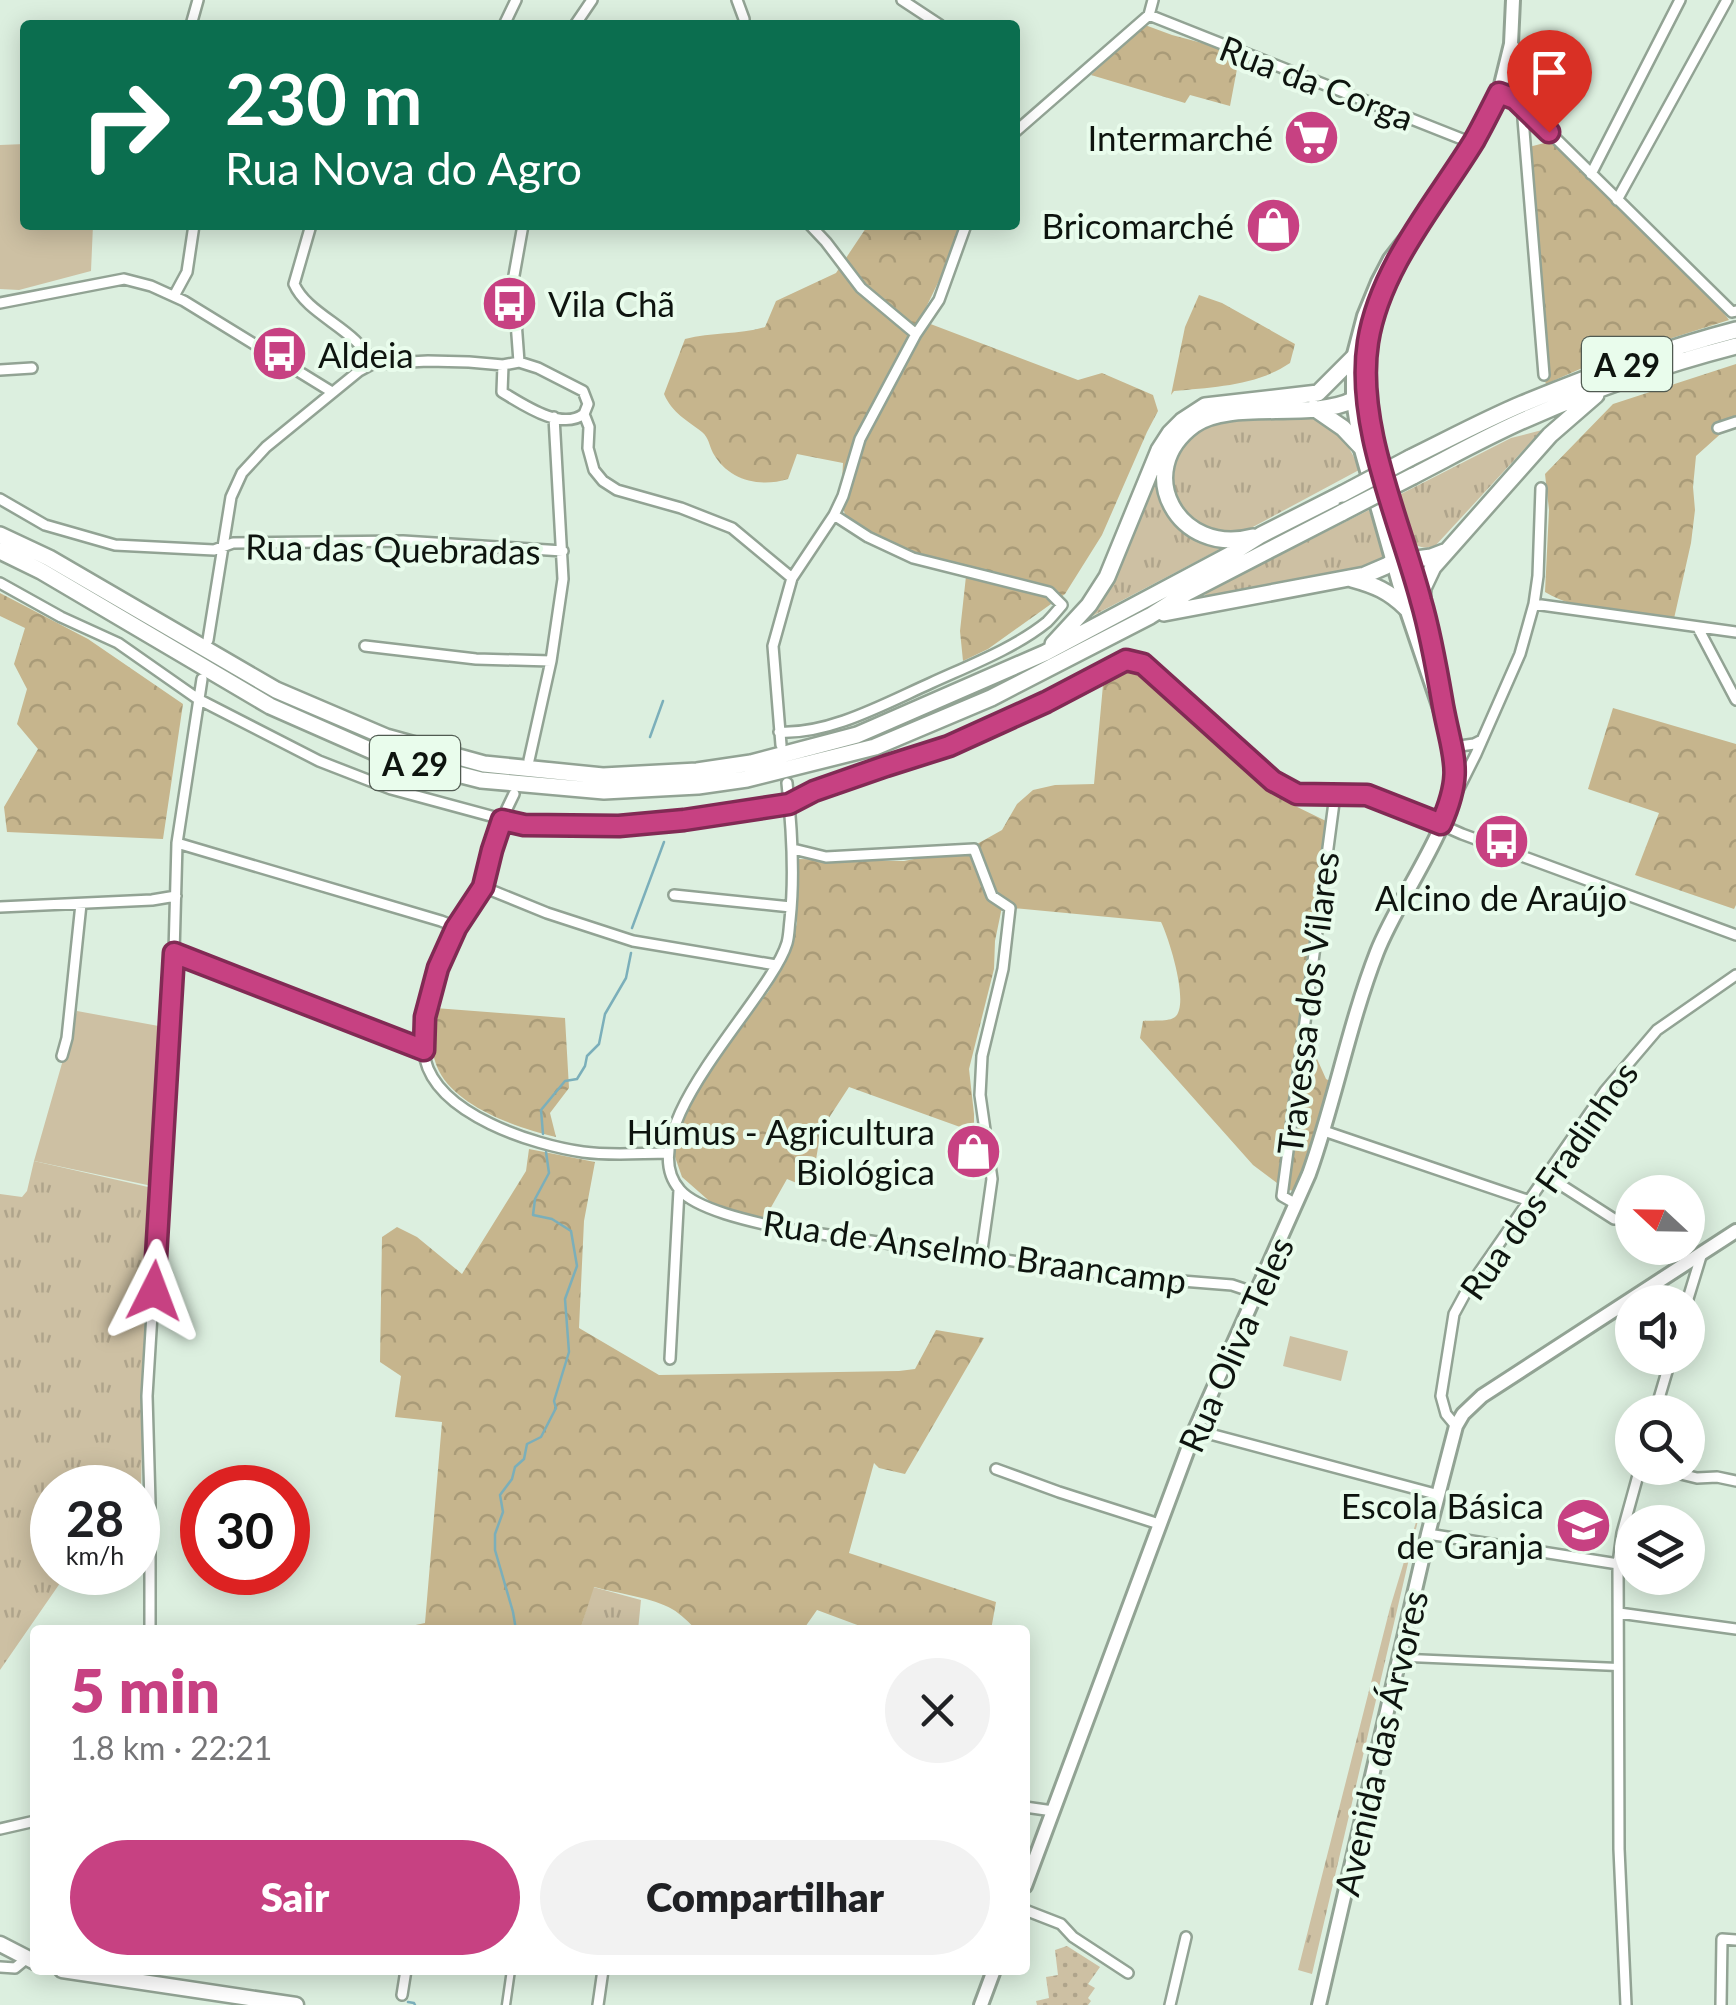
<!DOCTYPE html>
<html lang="pt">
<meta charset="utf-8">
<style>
body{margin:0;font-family:Lato,sans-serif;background:#f2f2f2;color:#202124;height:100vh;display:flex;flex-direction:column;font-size:38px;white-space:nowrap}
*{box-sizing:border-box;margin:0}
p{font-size:32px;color:#757577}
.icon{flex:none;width:55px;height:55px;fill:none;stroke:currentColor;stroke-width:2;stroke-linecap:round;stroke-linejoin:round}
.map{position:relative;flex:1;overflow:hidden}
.panel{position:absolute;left:30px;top:1625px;width:1000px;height:350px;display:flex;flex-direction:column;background:#fff;border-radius:10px;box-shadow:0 5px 25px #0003}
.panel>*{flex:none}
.top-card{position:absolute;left:20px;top:20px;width:1000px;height:210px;border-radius:10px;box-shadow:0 5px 25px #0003;background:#0b6e4f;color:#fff;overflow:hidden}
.needle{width:65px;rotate:292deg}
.fabs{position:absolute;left:1615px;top:1175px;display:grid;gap:20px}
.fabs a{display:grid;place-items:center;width:90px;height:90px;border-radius:50%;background:#fff;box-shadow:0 5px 25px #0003;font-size:50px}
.speed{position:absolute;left:30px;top:1465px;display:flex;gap:20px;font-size:50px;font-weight:700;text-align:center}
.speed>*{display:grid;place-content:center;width:130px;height:130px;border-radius:50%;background:#fff;box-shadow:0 5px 25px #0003;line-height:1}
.speed small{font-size:25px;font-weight:400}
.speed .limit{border:15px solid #d22;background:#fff;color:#111}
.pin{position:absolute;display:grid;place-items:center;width:85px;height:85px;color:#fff;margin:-102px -42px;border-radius:50% 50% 50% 0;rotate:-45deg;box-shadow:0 0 10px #0007}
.pin .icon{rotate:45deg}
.me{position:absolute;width:110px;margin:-55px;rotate:3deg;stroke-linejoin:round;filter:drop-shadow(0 0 8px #0008)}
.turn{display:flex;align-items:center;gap:35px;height:210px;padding:0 40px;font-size:45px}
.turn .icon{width:130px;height:130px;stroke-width:2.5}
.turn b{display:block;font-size:70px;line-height:85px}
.round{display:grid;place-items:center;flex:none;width:105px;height:105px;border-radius:52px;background:#f2f2f2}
.head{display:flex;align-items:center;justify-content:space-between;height:170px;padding:0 40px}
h1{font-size:60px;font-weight:800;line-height:75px;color:#c74182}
.primary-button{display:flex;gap:20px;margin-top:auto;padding:20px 40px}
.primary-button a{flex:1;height:115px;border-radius:60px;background:#c74182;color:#fff;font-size:40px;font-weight:800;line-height:115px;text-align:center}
.primary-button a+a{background:#f2f2f2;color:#202124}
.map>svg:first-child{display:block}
.grass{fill:url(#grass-tufts)}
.forest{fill:url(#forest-crowns)}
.park{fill:url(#park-dots)}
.pitch{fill:#cdc0a3}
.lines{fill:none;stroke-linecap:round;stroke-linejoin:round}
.stream{stroke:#7bafba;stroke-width:2.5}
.pedestrian-casing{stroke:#92a394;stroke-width:11}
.minor-casing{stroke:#92a394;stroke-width:14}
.secondary-casing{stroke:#92a394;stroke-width:18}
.primary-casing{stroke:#92a394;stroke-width:19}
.motorway-casing{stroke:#92a394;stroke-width:20}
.pedestrian{stroke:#fff;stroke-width:6}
.minor{stroke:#fff;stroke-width:9}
.secondary{stroke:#fff;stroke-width:12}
.primary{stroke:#fff;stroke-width:14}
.motorway{stroke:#fff;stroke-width:15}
.motorway-bridge-casing{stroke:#92a394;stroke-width:20;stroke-linecap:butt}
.motorway-bridge{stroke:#fff;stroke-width:15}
.route-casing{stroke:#812a54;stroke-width:25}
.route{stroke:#c74182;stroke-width:18}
.labels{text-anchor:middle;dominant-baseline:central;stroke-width:8;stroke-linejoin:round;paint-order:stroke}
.shield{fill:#e9fcec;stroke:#505a51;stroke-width:2.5}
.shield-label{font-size:32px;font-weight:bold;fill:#0e140f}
.street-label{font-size:35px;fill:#0e140f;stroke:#e9fcec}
.poi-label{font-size:35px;fill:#0e140f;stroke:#e9fcec;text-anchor:end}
</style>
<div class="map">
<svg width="1736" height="2005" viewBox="0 0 1736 2005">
<defs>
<pattern id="grass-tufts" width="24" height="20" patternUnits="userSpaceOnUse" patternTransform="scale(2.5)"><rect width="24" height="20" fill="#cdc0a3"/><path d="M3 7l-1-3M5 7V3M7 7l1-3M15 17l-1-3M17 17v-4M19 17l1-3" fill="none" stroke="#afa48b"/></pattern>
<pattern id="forest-crowns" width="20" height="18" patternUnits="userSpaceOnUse" patternTransform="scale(2.5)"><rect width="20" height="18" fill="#c6b58d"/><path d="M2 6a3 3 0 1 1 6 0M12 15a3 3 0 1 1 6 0" fill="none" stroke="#a99b78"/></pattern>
<pattern id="park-dots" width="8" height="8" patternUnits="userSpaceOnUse" patternTransform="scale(2.5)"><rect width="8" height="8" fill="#cdc0a3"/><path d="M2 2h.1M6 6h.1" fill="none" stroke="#afa48b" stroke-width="1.8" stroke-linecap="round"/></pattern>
</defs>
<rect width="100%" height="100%" fill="#dcefdf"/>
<path class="grass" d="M1306 415C1334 423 1350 443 1359 470L1251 528C1194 548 1147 484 1189 439 1197 430 1203 425 1214 421 1234 415 1282 417 1306 415Z
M1542 430 1436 545C1406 558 1403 518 1397 496L1511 438Z
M1162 457C1165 486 1162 521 1192 536 1203 541 1212 540 1220 549L1079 623Z
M1369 510 1385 559 1374 567 1206 599 1205 593Z
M34 1161 148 1187 141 1489 138 1496V1488H52V1572L67 1573 0 1670V1194L22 1197 27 1191Z
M1423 1499 1312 1974 1298 1970 1390 1608Z
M593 1587 641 1600 638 1630H580Z"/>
<path class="forest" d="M1145 25 1172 35 1236 52 1263 69H1237L1230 106 1190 95 1185 103 1091 75Z
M1556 140 1688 265 1729 320 1596 362 1546 384 1538 361 1525 148Z
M868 225H960L948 262 920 320 1078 380 1102 373 1153 395 1158 411 1147 432 1102 535 1065 594 988 649 963 661 960 631 967 567 908 553 847 522 841 500 843 463 797 454 788 479C759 488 728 480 713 453 709 445 709 438 702 432 687 420 672 413 664 394L685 339C712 332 739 335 765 327L776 301 836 273Z
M1199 295 1222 303 1295 344 1290 363C1256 386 1213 387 1174 391L1171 395 1185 327Z
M1736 364V420L1696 456 1693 487 1695 510 1691 543 1673 623C1633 616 1580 613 1545 592L1549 510 1545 474 1613 404Z
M0 593 88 639 183 704 163 839 7 832 4 807 38 749 17 724 27 689 14 664 25 628 0 616Z
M1141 653C1180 705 1229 748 1276 793L1287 802 1326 821 1329 839 1306 1025C1309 1045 1318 1060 1326 1079L1334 1083 1298 1192 1285 1189 1253 1165 1140 1038 1143 1021C1152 1020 1169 1022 1175 1017 1190 1005 1169 938 1161 922L1002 907 995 941 994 969 969 1069 974 1114V1132L849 1087 821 1130 811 1189 787 1179 765 1218 715 1206 682 1177 674 1154 679 1129 704 1073 768 992 785 964 797 923 796 859 904 861 970 848 1002 830 1017 804 1033 790 1055 785 1094 784 1104 674Z
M1613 708 1736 744V905L1734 909 1635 875 1659 813 1588 789Z
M435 1008 565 1018 569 1088 550 1113 556 1137C519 1129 457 1107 439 1071 429 1051 431 1029 435 1008Z
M529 1149 595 1162 584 1221 579 1328 659 1375 899 1371 915 1369 936 1330 984 1338 905 1474 879 1468 874 1463 849 1553 996 1602 991 1630H859L860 1626 817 1610 803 1630H697C689 1623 681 1614 672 1609 654 1598 616 1593 594 1587L580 1630H392L425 1623 442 1422 395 1417 401 1376 380 1362 382 1237 397 1227 417 1237 462 1274 526 1171Z"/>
<path class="park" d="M1067 1946 1100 1967 1088 1984 1095 1988 1088 1998 1091 2001 1088 2005H1037L1036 2001 1049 1998 1046 1977 1058 1975 1055 1950Z"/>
<path class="pitch" d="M25 144V225H93L91 271 19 290 0 289V145Z
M77 1011 164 1027 155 1182 152 1186 34 1161Z
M1290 1336 1348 1351 1341 1381 1283 1366Z"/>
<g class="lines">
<path class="stream" d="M650 737 663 701
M632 928 664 842
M543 1134 541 1110 565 1081 577 1079 585 1066 587 1056 599 1044 605 1014 626 978 631 953
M516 1630 513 1612 495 1550V1534L503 1512 500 1495 512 1479 515 1467 524 1459 527 1444 541 1437 556 1408 554 1401 569 1352 565 1299 577 1266 571 1231 552 1219 533 1215 535 1199 549 1173 546 1152
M399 1998 400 1970
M408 2002 414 2003 415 2005"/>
<defs>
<path id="pedestrian" d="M1410 1658 1618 1667
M506 2005 511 1970"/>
<path id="minor" d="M737 0 744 19V25
M902 0 940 25
M1149 15 1472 143
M1149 15 1153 0
M191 25 198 0
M504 25 516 0
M575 25 592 0
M1511 44 1515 47 1518 58 1544 375
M1499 93 1515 99 1534 117 1732 312 1736 311
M1015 132 1149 15
M1591 174 1680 0
M1617 200 1727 0
M311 225 294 284C308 316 358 329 372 364
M810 225 826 242 861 288 916 334
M174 296 187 272 194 225
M0 303 124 279 151 286 184 301 332 392
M519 362 538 368 583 391 588 404 584 414 589 427 588 448 594 470 603 481 617 490 681 508 732 528 792 578
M519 362 513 281 523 225
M503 365 502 392C524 405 561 431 584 414
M0 370 32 368
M1718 428 1736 422
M0 499 45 525 115 545 214 550 233 543 403 541 563 551
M0 583 61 617 118 643 198 699 319 761 391 789 524 825 619 826 683 820 789 803 814 791 885 766 949 746 1046 702 1126 660 1143 664 1273 781 1297 794 1367 795 1403 808 1462 834 1736 935
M1534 604 1736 632
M1698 628 1736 700
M208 640 231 497 242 473 266 447 359 371 372 364 428 361 469 362 503 365 519 362
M365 646 476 659 551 661
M779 732C829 735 886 703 931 683 968 666 1015 648 1047 622 1052 617 1057 611 1062 605L1049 592 913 558 868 537 834 515
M781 745 773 646 792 578 834 515 843 496 860 439 916 334 939 300 966 225
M1453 747 1474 744 1480 741
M529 760 551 661 563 579 554 417
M787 783C792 829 795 875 790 920 789 928 789 936 787 943 770 1000 627 1131 680 1190 698 1211 759 1223 786 1229L1119 1276 1232 1285 1256 1293
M514 794C505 812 497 831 491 851 488 863 487 877 482 888 469 917 447 935 437 968 429 996 419 1030 425 1059 438 1115 534 1145 583 1152 611 1156 641 1153 668 1153
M1456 794 1476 754 1520 654 1534 604 1538 576 1541 488
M177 843 441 921 456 927
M793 849 826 857 974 849 992 896 1010 908 1003 969 982 1056 980 1095 992 1179 981 1257
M483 887 547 913 633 941 776 965
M674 895 791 907
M0 907 152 900 176 896
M174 953 424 1050
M62 1056 67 1038 81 904
M1324 1131 1530 1201
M1547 1176 1614 1219
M1296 1204 1282 1196 1335 795
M1687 1302 1702 1253
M670 1359 679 1190
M1655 1412 1671 1358
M1456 1426 1446 1414 1441 1396 1454 1314 1467 1290 1605 1091 1657 1030 1736 975
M1195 1430 1439 1495
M1656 1468 1697 1478 1717 1477 1736 1481
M996 1469 1059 1492 1159 1524
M1428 1534 1618 1564
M1619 1613 1736 1629
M150 1630V1503L147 1396 174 953 177 843 202 679
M1025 1807 1053 1811
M0 1829 35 1821
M1025 1910 1061 1924 1073 1937 1128 1973
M0 1967 15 1968 26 1959
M402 1995 406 1970
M598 2005 603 1970
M1170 2005 1186 1937
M1626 2005 1619 1849 1618 1564 1622 1533 1640 1468
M1721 2005 1722 1939 1736 1940"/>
<path id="secondary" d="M1404 251C1369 319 1359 360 1372 436L1422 604 1441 694
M1025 1886 1195 1430 1309 1174C1335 1101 1349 1024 1377 952 1397 900 1452 828 1456 776 1457 769 1455 760 1455 753L1406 608 1360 446 1353 400V358L1364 316 1378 282 1390 259 1419 222 1472 143 1499 93 1511 44 1513 0
M981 2005 994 1970
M1319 2005 1428 1534 1456 1426 1463 1414 1482 1396 1736 1231"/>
<path id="primary" d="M0 1944 35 1962
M62 1970 296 2005"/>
<path id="motorway" d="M1314 408 1343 428 1360 446
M1410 458C1447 440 1484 420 1522 404 1592 375 1663 349 1736 330
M1413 476C1452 456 1491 434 1531 417 1597 388 1666 364 1736 346
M0 535 49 558 276 690 386 737 484 764 603 776 697 771 751 763 857 735 1045 653 1231 554 1261 535 1342 494
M1253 537C1178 557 1131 471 1194 425 1229 399 1311 421 1353 400
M0 551 41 571 270 706 379 754 481 780 604 791 698 786 747 779 875 747 991 698 1150 616 1188 592 1343 512
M1409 560 1431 557 1444 552
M1352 579C1374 585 1389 591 1406 608
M1422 604 1423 588 1433 567 1550 435 1596 395
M1164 613 1365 575 1386 566 1394 561
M1053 644 1089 605 1107 577 1159 450 1170 433 1182 421 1205 406 1318 393 1353 358"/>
</defs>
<use href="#pedestrian" class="pedestrian-casing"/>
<use href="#minor" class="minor-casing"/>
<use href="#secondary" class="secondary-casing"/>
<use href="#primary" class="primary-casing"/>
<use href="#motorway" class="motorway-casing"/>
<use href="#pedestrian" class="pedestrian"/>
<use href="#minor" class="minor"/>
<use href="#secondary" class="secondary"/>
<use href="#primary" class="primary"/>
<use href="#motorway" class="motorway"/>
<defs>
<path id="motorway-bridge" d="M1342 494 1410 458
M1343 512 1413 476"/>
</defs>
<use href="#motorway-bridge" class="motorway-bridge-casing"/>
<use href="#motorway-bridge" class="motorway-bridge"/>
</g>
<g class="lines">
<defs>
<path id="route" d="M154 1291 174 953 424 1050 425 1017 438 968 456 928 483 887 492 850 502 820 524 825 619 826 684 820 789 804 814 791 886 766 949 746 1046 702 1126 660 1143 664 1273 781 1297 794 1367 795 1441 824C1464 771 1453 759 1443 706 1437 671 1431 635 1421 601 1400 521 1355 425 1368 342 1380 267 1436 203 1474 141 1483 125 1491 109 1499 93L1515 99 1549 132"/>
</defs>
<use href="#route" class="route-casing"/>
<use href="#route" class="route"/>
</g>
<defs>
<symbol id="supermarket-disc" viewBox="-11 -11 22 22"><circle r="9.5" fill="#c74182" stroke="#e9fcec"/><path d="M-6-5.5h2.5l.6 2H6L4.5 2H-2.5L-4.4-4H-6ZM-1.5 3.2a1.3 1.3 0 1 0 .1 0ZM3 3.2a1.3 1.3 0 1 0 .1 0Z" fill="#fff"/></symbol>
<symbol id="shop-disc" viewBox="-11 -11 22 22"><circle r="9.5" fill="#c74182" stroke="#e9fcec"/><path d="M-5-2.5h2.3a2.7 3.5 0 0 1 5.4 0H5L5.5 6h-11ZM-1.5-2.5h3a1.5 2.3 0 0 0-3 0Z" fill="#fff"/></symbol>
<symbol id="bus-disc" viewBox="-11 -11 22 22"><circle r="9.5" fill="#c74182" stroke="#e9fcec"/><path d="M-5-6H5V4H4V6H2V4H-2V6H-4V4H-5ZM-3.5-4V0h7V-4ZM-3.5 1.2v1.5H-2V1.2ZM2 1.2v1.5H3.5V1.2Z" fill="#fff"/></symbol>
<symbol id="school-disc" viewBox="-11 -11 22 22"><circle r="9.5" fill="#c74182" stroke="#e9fcec"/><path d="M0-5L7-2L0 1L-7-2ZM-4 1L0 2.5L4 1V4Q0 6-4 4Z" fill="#fff"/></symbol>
</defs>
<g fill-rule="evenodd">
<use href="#supermarket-disc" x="1280" y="106" width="63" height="63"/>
<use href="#shop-disc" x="1242" y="194" width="63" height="63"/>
<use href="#bus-disc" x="478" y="272" width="63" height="63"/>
<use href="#bus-disc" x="248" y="322" width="63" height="63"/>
<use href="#bus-disc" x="1470" y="810" width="63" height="63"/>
<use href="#shop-disc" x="942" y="1120" width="63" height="63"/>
<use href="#school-disc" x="1552" y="1494" width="63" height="63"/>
</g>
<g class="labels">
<g class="shield">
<rect x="1582" y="337" width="90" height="54" rx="8"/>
<rect x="370" y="736" width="90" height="54" rx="8"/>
</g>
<g class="shield-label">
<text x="1627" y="364">A 29</text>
<text x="415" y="763">A 29</text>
</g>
<g class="street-label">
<text transform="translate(1317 82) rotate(21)">Rua da Corga</text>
<text transform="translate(393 548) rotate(1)">Rua das Quebradas</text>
<text transform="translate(1307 1003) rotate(-83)">Travessa dos Vilares</text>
<text transform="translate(1548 1180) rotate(-55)">Rua dos Fradinhos</text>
<text transform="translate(975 1251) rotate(8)">Rua de Anselmo Braancamp</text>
<text transform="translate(1235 1344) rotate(-66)">Rua Oliva Teles</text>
<text transform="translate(1380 1743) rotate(-77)">Avenida das Árvores</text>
</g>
<g class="poi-label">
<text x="1273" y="137">Intermarché</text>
<text x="1234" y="225">Bricomarché</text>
<text x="548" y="303" text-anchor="start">Vila Chã</text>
<text x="318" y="354" text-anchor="start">Aldeia</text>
<text x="1501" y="897" text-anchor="middle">Alcino de Araújo</text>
<text x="935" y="1131">Húmus - Agricultura<tspan x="935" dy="40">Biológica</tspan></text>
<text x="1544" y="1505">Escola Básica<tspan x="1544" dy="40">de Granja</tspan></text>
</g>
</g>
</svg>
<div class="fabs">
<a><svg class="needle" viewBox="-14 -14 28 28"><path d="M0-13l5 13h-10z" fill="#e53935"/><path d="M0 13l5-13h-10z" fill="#757577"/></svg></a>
<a><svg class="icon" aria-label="sound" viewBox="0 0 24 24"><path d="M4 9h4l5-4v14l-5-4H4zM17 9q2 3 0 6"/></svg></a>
<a><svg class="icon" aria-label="search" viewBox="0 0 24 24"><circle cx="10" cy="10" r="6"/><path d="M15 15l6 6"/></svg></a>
<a><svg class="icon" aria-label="layers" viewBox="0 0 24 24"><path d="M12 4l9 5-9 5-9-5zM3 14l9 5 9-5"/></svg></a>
</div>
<div class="speed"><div>28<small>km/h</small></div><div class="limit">30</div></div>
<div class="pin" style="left:1549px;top:132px;background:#d93025"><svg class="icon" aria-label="arrive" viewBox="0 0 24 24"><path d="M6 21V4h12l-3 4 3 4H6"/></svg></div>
<svg class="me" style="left:154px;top:1291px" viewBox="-20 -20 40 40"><path d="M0-17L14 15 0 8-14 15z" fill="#c74182" stroke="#fff" stroke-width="4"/></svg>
<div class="top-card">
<div class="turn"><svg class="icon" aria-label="right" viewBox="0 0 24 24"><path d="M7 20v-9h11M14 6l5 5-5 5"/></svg><div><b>230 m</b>Rua Nova do Agro</div></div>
</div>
<section class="panel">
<div class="head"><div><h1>5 min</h1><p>1.8 km · 22:21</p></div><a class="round"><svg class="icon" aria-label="close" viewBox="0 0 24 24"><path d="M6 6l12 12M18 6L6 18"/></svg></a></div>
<div class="primary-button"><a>Sair</a><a>Compartilhar</a></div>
</section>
</div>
